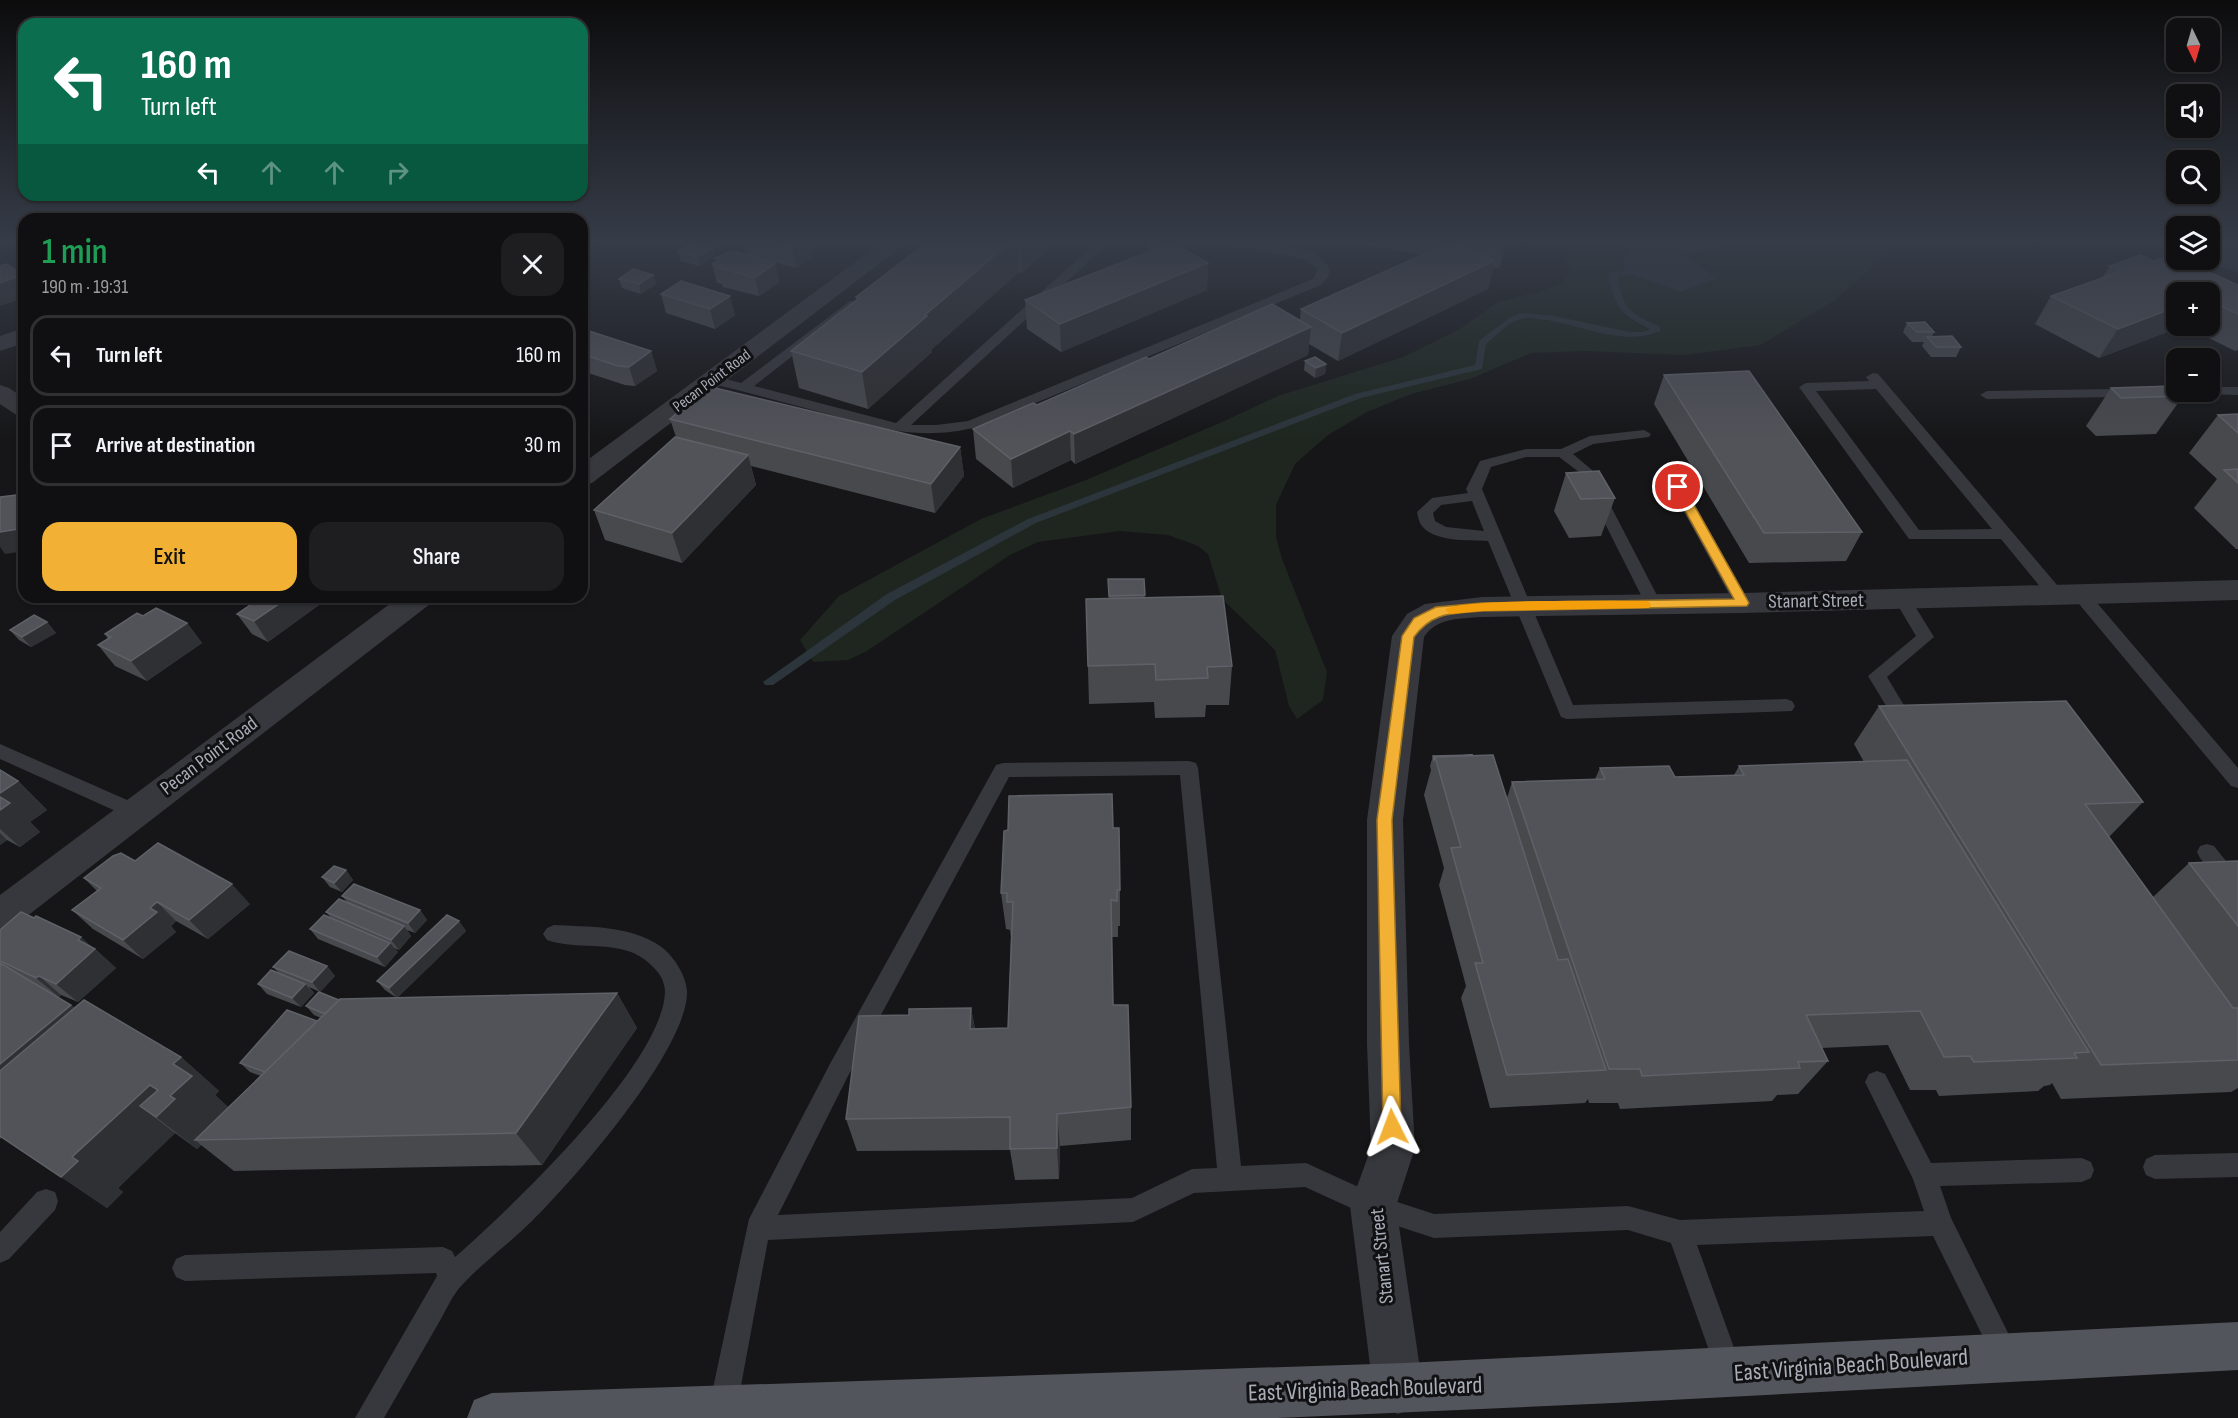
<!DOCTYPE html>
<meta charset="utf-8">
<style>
body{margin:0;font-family:"Sofia Sans Condensed",sans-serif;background:#1e1e20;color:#f1f3f6;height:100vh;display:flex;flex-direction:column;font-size:22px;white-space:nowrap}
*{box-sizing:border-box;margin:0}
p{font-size:20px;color:#9c9d9f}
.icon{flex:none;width:33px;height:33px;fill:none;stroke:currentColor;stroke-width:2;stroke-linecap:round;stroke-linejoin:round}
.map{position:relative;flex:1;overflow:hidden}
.details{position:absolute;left:18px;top:213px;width:570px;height:390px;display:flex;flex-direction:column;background:#101012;border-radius:18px;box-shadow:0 2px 4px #0004,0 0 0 2px #303032}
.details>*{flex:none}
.banner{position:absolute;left:18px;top:18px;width:570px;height:183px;border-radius:18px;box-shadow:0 2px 4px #0004,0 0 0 2px #303032;background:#0b6e4f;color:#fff;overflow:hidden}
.needle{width:39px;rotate:175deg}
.fabs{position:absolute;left:2166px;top:18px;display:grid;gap:12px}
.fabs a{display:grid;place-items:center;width:54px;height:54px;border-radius:12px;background:#101012;box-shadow:0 2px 4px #0004,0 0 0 2px #303032;font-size:30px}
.pin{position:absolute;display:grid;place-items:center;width:51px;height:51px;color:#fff;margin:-26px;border:3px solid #fff;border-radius:50%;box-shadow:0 2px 6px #0007}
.me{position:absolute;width:66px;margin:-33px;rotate:357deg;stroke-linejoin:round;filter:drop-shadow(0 0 4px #0008)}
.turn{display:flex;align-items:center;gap:21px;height:126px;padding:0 24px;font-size:27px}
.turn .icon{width:78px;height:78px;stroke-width:2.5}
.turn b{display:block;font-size:42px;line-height:51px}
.lanes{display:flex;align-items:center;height:57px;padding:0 24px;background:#0003;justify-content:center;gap:30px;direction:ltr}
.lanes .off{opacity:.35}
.round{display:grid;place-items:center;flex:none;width:63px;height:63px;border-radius:18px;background:#1e1e20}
.overview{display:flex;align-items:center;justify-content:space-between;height:102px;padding:0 24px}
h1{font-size:36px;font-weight:600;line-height:45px;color:#1e9e55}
.button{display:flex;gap:12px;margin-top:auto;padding:12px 24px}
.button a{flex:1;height:69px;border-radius:18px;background:#f2b134;color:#111;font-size:24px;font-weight:600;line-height:69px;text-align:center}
.button a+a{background:#1e1e20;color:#f1f3f6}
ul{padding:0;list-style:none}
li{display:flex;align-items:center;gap:18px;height:81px;margin:0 12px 9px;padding:0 12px;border:3px solid #303032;border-radius:18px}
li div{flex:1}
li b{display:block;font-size:22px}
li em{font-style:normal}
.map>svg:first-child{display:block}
.green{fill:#1e261f}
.water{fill:#2c353c}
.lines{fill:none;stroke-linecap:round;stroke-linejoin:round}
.stream{fill:#2c353c;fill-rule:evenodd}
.service{fill:#37383d;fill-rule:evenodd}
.minor{fill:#37383d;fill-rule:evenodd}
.primary{fill:#53555c;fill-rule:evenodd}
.wall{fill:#47494d;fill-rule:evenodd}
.shaded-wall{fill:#2f3033}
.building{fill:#525359;stroke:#5f6168;stroke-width:1.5}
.route{fill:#f2b134;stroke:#9d7322;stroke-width:1.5}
.slow{fill:#f59e0b}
.labels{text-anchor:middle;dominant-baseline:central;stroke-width:6;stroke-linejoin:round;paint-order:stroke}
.far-street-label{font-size:16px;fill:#a8adb8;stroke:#111113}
.street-label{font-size:20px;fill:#a8adb8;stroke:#111113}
.near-street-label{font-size:24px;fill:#a8adb8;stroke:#111113}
</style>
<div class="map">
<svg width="2238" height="1418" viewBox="0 0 2238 1418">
<rect width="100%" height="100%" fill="#161618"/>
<path class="green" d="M1595 241H1645L1625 255H1683L1740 241H1917L1879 261 1835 300 1760 345 1685 355 1585 351 1531 353 1470 379 1411 394 1367 412 1328 435 1295 464 1276 505V537L1282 559 1327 672 1323 700 1297 719 1289 706 1275 650 1222 599 1208 554 1198 546 1168 535 1120 531 1038 542 1010 555 867 651 848 660 813 662 800 640 839 596 981 519 1086 480 1222 422 1278 396 1403 357 1460 329 1498 302 1542 291 1561 283 1571 269 1560 251Z"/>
<path class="water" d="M1645 241H1740L1684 255 1717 278 1681 292 1623 271 1625 255Z
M2210 241H2238V273L2200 260H2210Z"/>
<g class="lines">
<path class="stream" d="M1625 241H1633L1634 244 1656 252 1652 254 1627 247Z
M1645 270 1649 272 1648 274 1617 276C1624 311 1629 312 1660 327V331C1624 347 1584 326 1547 320 1539 319 1528 316 1520 319 1507 323 1496 336 1486 344L1482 369 1361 398 1036 523 895 600 773 685H765L763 682 887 594 1028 519 1355 394 1475 365 1479 341 1509 318 1520 313 1554 316 1630 332H1644L1650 329C1620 314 1615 307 1608 274L1612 272Z"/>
<path class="service" d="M1098 241H1111L911 425H936L968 421 1313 279 1318 269 1305 259 1230 245 1224 241C1249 241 1290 244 1313 253 1321 257 1325 262 1330 269L1328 277 1321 285 977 427C917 442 877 427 820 412 783 402 746 392 709 383L707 380 714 376 741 383 850 301 854 302 856 305 854 308 754 386 896 423Z
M1873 373 1878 374 1885 382 2063 592 2065 596 2063 600H2051L2001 539H1909L1799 387 1806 383 1869 381 1866 377ZM1876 389 1992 529 1919 530 1816 391Z
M2210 387H2238V395L2205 394 2203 392H2210Z
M2176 388V392H2191L2184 396 1987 399 1980 395 1987 391Z
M1644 430 1651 434 1649 437 1593 444 1573 454 1592 470 1662 605 1660 609H1648L1579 472 1559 457H1526L1491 467 1482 489 1573 705 1786 699 1792 701 1795 706 1792 711 1567 719 1561 717 1488 541C1469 540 1434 542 1422 526 1419 523 1418 516 1417 512L1432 498 1468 493 1466 489 1480 461 1526 449H1561L1590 436ZM1472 501 1484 531 1446 527 1435 521 1433 513 1441 505Z
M1667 464 1674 468 1750 603 1748 607H1736L1734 603 1660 468Z
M2080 589 2086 590 2238 768V788L2231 786 2074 598 2072 594 2074 590Z
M1902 593 1908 595 1934 637 1887 677 1917 727 1914 732 1908 734 1902 732 1868 676 1916 636 1894 599 1896 595Z
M0 744 143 807 146 812 143 817 136 820 129 817 0 759Z
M1189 761 1196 763 1198 768 1241 1166 1306 1163 1376 1195 1434 1214 1628 1206 1680 1220 1924 1211 1913 1179 1865 1082 1869 1074 1877 1071 1885 1074 1931 1163 2082 1158 2091 1162 2094 1170 2091 1178 2082 1182 1940 1186 1951 1218 2014 1345 2018 1354 2014 1363 2005 1367 1996 1363 1933 1236 1697 1245 1742 1370 1739 1380 1729 1383 1719 1380 1716 1370 1671 1243 1628 1230 1434 1238 1373 1218 1305 1187 1194 1193 1133 1222 768 1240 737 1407 733 1417H713L709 1407 749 1219 831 1062 996 765 1003 763ZM1180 775 1217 1168 1192 1169 1132 1198 778 1215 847 1078 1009 777Z
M2207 844 2214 846 2238 876V899L2231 897 2200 858 2197 852 2200 846Z
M554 925C588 927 630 925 660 946 673 955 686 975 687 991 689 1048 573 1181 532 1221 510 1243 483 1262 462 1285 452 1295 446 1311 438 1324 420 1355 402 1387 384 1418H355L437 1276 436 1273 185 1281 176 1277 172 1268 176 1259 185 1255 443 1247 452 1251 455 1257C509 1210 663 1064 665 992 665 981 659 972 651 965 624 937 580 952 547 940L543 934 547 928Z
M2238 1153V1177L2155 1179 2146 1175 2143 1167 2146 1159 2155 1155Z
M46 1189 55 1192 58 1201 55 1210 9 1259 0 1263V1232L37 1192Z"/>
<path class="minor" d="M884 241H909L592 483 582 485V464Z
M24 328V343L0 351V336Z
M0 385 9 388 24 398V417L15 414 0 404Z
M2238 580V600L1742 613 1482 617C1460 619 1437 617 1424 637L1403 820 1409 1044 1415 1148 1396 1206 1423 1389 1416 1407 1398 1414 1380 1407 1373 1389 1350 1206 1371 1148 1367 1044V820L1392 636 1407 614 1425 604 1482 597 1742 593Z
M399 597H434L430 604 13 927 0 932V895Z"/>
<path class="primary" d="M2238 1322V1370L1613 1403 1278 1418H467L474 1400 492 1393 1405 1363Z"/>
</g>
<path class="wall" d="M743 241H810L813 256 796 268 758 258 775 263 779 282 759 296 723 287 722 284 717 283 712 264 716 262 715 258 746 255Z
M825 241H844L839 245Z
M929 241H1057L1022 273 1019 272 931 350 932 352 868 409 799 388 791 351 857 299 856 297Z
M1149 241H1187L1186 250 1208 263 1207 290 1061 352 1027 329 1025 300 1149 252Z
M1345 241H1508L1499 268 1493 267 1488 289 1338 361 1309 344 1308 355 1075 464 1071 460 1013 488 976 459 973 429 1037 405 1149 359 1300 320 1301 309 1423 255Z
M713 247 715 256 700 266 680 261 678 251Z
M2153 261 2238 285V350L2235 351 2195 331 2179 337 2167 332 2099 358 2035 324 2051 296 2102 278 2110 266ZM2176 292H2210V326H2176Z
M653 275 656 284 641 294 622 288 619 279Z
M661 294 735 315 715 329 666 313Z
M1907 323 1934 332 1932 337 1961 347 1956 357H1931L1922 346 1924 342H1912L1903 332Z
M582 335 651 351 657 371 635 386 625 385 582 371Z
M1305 361 1326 364 1325 374 1315 378 1304 370Z
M1664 375 1862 532 1846 561 1749 563 1654 404Z
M2111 388 2183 396 2156 434 2096 436 2086 426Z
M2238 414V549H2236L2194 508 2217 479 2189 453 2218 415Z
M670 419 960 447 964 476 935 513 751 466 756 485 682 563 605 540 594 510 676 437Z
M1566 473 1615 498 1601 536 1569 538 1554 511Z
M1108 579H1144L1145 598 1232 666 1229 705H1206L1205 717 1155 718 1154 702 1089 704 1086 599H1109Z
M252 597H330L268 642 252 634 237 614 251 604 248 600Z
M143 616 187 623 202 643 147 681 115 666 98 645 108 639 105 634Z
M47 622 56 633 31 647 19 640 10 630Z
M1879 706 2143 802 2109 837 2153 897 2189 863 2238 861V1088L2231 1092 2061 1099 2052 1083 2050 1085 2044 1086 2038 1091 1939 1096 1936 1090H1910L1888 1045 1821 1048 1828 1061 1798 1094 1777 1095 1772 1101 1620 1109 1618 1103H1589L1588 1099 1585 1103 1490 1108 1461 998 1466 986 1439 885 1444 868 1424 795 1431 770 1430 766 1433 756 1507 798 1512 782 1595 779 1600 768 1675 777 1734 775 1739 766 1864 762 1854 744Z
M0 770 18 781 47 810 30 822 40 832 20 847 7 840 0 845Z
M135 861 250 904 208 939 176 921 171 926 176 932 143 959 93 929 72 910 97 891 84 878Z
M346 870 353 880 342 892 330 887 322 877Z
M1120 890V926H1118V937H1112L1113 1005 1131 1107V1140L1060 1146 1059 1179 1015 1180 1010 1150 857 1151 846 1119 909 1015 971 1008 975 1029 1008 1028 1011 938 1010 930 1006 929 1001 893Z
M342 896 420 910 427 920 415 933 407 930 411 936 399 950 394 948 398 952 385 967 318 939 310 929 331 918 326 912 347 902Z
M459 921 466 931 397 998 385 990 377 981Z
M0 930 95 949 116 968 78 1002 61 995 59 997 51 993 75 1008 181 1057 219 1091 215 1095 228 1107 261 1076 250 1072 240 1063 317 1021 321 1018 314 1015 306 1006 339 1000 617 993 637 1028 542 1165 234 1171 201 1145 197 1149 175 1133 118 1188 123 1192 107 1208 2 1137 0 1139Z
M327 966 335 976 320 992 309 987 314 993 301 1007 267 994 258 984 279 973 273 967Z"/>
<path class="shaded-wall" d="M0 241H7L9 245 0 248Z
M804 241H810L813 256 796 268 792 249Z
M1012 241H1018L1019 272 931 350 932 352 868 409 862 372 925 315Z
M1020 241H1057L1022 273Z
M1181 241H1187L1186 266 1174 244Z
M1506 241H1508L1499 268Z
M713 247 715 256 700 266 698 257Z
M1494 261 1488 289 1338 361 1342 333Z
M775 263 779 282 759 296 755 278Z
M1208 263 1207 290 1061 352 1060 324Z
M22 275 24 278V298L0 306V283Z
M653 275 656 284 641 294 639 284Z
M730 296 735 315 715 329 710 309Z
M2176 307V318L2167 332 2099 358 2118 329Z
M2187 326H2199L2195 331 2179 337Z
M1311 327 1308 355 1075 464 1074 434Z
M651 351 657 371 635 386 629 367Z
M1326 364 1325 374 1315 378 1316 368Z
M1070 431 1071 460 1013 488 1011 459Z
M960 447 964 476 935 513 931 484Z
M748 455 756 485 682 563 672 533Z
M0 527 24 528V551L5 554 0 547Z
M289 597H330L268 642 254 621Z
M47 622 56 633 31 647 22 637Z
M187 623 202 643 147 681 131 661Z
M18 781 47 810 30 822 40 832 20 847 0 829V793Z
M0 833 7 840 0 845Z
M346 870 353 880 342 892 334 883Z
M232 884 250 904 208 939 189 920Z
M157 902 176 921 171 926 176 932 143 959 123 940 150 908Z
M420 910 427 920 415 933 408 923Z
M459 921 466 931 397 998 389 988Z
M404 926 411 936 399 950 391 940Z
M81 937 116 968 78 1002 56 984 78 940Z
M390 943 398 952 385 967 377 957Z
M327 966 335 976 320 992 312 982Z
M39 976 61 995 59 997 36 978Z
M305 984 314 993 301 1007 292 998Z
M617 993 637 1028 542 1165 516 1133Z
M71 1005 112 1039 0 1115V1064Z
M971 1008 977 1042 970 1029Z
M181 1057 219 1091 215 1095 230 1109 195 1140 201 1145 197 1149 156 1117 140 1106 175 1133 118 1188 123 1192 107 1208 61 1177 72 1157 150 1085 171 1103 170 1096 173 1064Z
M1057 1114 1060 1146 1059 1179 1057 1148Z"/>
<path class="building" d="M759 241H804L792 249Z
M929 241H1012L925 315 927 316 862 372 791 351 859 298 856 297Z
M1150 241H1181L1174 244 1208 263 1060 324 1025 300 1161 247Z
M1453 241 1494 261 1342 333 1301 309Z
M693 242 713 247 698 257 678 251Z
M732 251 775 263 755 278 718 268 721 266 712 264 720 259 715 258Z
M2141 255 2153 261 2171 255 2176 257V260H2182L2238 285V314L2214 303 2210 305V292H2176V307L2118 329 2051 296 2122 271 2110 266Z
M7 264 22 275 0 283V266Z
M633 269 653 275 639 284 619 279Z
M681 281 730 296 710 309 661 294Z
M1272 304 1311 327 1074 434 1070 431 1011 459 973 429 1033 403 1037 405 1146 357 1149 359Z
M1925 322 1934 332H1917L1907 323Z
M589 331 651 351 629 367 618 366 582 354V335Z
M1952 336 1961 347H1936L1927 337Z
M1315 357 1326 364 1316 368 1305 361Z
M1749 371 1862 532 1764 533 1664 375Z
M707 386 960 447 931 484 670 419Z
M2172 386 2183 396 2121 398 2111 388Z
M2238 414V433L2218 415Z
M675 437 748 455 672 533 594 510Z
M2238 469V483L2224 470Z
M1599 471 1615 498 1581 499 1566 473Z
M24 494V528L0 532V497Z
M1108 579H1144L1145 595 1109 596Z
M1223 596 1232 666 1207 667 1208 678 1156 680 1155 664 1088 666 1086 599Z
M252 597H289L254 621 237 614 253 603 248 600Z
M156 608 187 623 131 661 98 645 111 637 105 634 137 613 143 616Z
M34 615 47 622 22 637 10 630Z
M2066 701 2143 802 2085 804 2233 1008H2238V1060L2101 1065 1879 706Z
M1473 755 1435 757 1434 760 1433 756Z
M1493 755 1558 960 1568 959 1606 1070 1507 1075 1475 963H1483L1451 848 1461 847 1435 757Z
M1907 760 2089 1052 2074 1053 2077 1058 1974 1062 1970 1056 1944 1057 1920 1011 1806 1015 1828 1061 1798 1062 1800 1068 1642 1076 1640 1069H1609L1512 782 1605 779 1600 768 1669 766 1675 777 1744 775 1739 766Z
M0 770 18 781 0 793Z
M1112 794 1113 828H1119L1120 890H1117V901L1111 900 1113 1005H1128L1131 1107 1057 1114V1148L1010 1149V1117L846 1119 859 1016 909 1015V1009L971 1008 970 1029 1008 1028 1013 902H1007V893H1001L1004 831 1008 830 1009 796Z
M0 797 10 803 0 810Z
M158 843 232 884 189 920 157 902 150 908 157 912 123 940 72 910 101 888 84 878 113 856 121 853 135 861Z
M2238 861V926L2189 863Z
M334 866 346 870 334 883 322 877Z
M354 884 420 910 408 923 342 896Z
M339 899 404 926 391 940 326 912Z
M21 912 34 918 36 916 81 937 78 940 95 949 56 984 39 976 36 978 0 961V930Z
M324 915 390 943 377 957 310 929Z
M447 915 459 921 389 988 377 981Z
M289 951 327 966 312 982 273 967Z
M0 963 71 1005 0 1064Z
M271 970 305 984 292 998 258 984Z
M319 992 339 1000 325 1014 306 1006Z
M617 993 516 1133 195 1140 340 999Z
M84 1000 181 1057 173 1064 192 1076 170 1096 175 1099 156 1117 140 1106 158 1090 150 1085 72 1157 78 1161 61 1177 0 1136V1071Z
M287 1010 317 1021 265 1072 240 1063Z"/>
<linearGradient id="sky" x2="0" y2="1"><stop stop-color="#0c0c0d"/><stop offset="0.55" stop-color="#363c48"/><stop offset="1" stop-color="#363c48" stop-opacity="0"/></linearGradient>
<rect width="2238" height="440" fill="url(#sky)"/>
<path class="route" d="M1678 483 1684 487 1749 603 1747 606 1482 611C1453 614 1433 611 1414 637L1392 820 1401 1127 1398 1133 1392 1135 1386 1133 1383 1127 1377 820 1402 636 1414 618 1436 607 1482 603 1734 599 1672 487Z"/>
<path class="slow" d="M1645 601 1649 602 1651 605 1649 608 1482 611 1451 614 1445 610C1455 598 1618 601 1645 601Z"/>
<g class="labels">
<g class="far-street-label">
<text transform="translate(712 381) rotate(-37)">Pecan Point Road</text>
</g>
<g class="street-label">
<text transform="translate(1816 601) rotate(-1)">Stanart Street</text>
<text transform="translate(209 756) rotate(-37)">Pecan Point Road</text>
<text transform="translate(1382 1256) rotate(-96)">Stanart Street</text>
</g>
<g class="near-street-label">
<text transform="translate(1851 1365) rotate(-4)">East Virginia Beach Boulevard</text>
<text transform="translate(1365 1389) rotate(-2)">East Virginia Beach Boulevard</text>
</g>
</g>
</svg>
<div class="fabs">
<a><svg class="needle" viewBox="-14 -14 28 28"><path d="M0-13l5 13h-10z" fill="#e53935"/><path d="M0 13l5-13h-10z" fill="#9c9d9f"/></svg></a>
<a><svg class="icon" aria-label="sound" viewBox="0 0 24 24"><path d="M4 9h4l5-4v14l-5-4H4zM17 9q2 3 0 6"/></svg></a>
<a><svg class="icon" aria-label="search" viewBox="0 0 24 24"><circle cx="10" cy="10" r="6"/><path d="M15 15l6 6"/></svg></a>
<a><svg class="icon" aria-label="layers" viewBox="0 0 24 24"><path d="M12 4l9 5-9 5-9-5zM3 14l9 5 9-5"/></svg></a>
<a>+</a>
<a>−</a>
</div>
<div class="pin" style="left:1678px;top:487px;background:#d93025"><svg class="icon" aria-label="arrive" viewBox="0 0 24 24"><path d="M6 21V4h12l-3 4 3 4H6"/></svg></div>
<svg class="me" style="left:1392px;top:1127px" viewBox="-20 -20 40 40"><path d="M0-17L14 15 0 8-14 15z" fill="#f2b134" stroke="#fff" stroke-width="4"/></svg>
<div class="banner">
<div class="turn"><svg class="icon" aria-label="left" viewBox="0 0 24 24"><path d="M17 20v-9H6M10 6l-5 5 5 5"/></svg><div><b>160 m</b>Turn left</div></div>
<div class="lanes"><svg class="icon" aria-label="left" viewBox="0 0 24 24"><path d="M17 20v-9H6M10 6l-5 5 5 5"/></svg><svg class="icon off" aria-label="ahead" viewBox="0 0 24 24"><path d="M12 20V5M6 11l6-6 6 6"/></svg><svg class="icon off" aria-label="ahead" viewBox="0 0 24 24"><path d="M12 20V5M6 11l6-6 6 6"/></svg><svg class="icon off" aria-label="right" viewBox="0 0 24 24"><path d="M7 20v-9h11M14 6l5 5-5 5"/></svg></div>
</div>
<section class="details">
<div class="overview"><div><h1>1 min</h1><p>190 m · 19:31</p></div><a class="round"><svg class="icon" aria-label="close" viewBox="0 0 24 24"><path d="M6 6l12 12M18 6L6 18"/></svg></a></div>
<ul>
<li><svg class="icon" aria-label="left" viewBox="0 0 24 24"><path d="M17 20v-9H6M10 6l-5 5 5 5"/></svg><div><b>Turn left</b></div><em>160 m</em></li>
<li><svg class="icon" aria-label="arrive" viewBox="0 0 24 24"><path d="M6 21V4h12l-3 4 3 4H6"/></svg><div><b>Arrive at destination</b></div><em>30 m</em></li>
</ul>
<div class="button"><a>Exit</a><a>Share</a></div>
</section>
</div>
